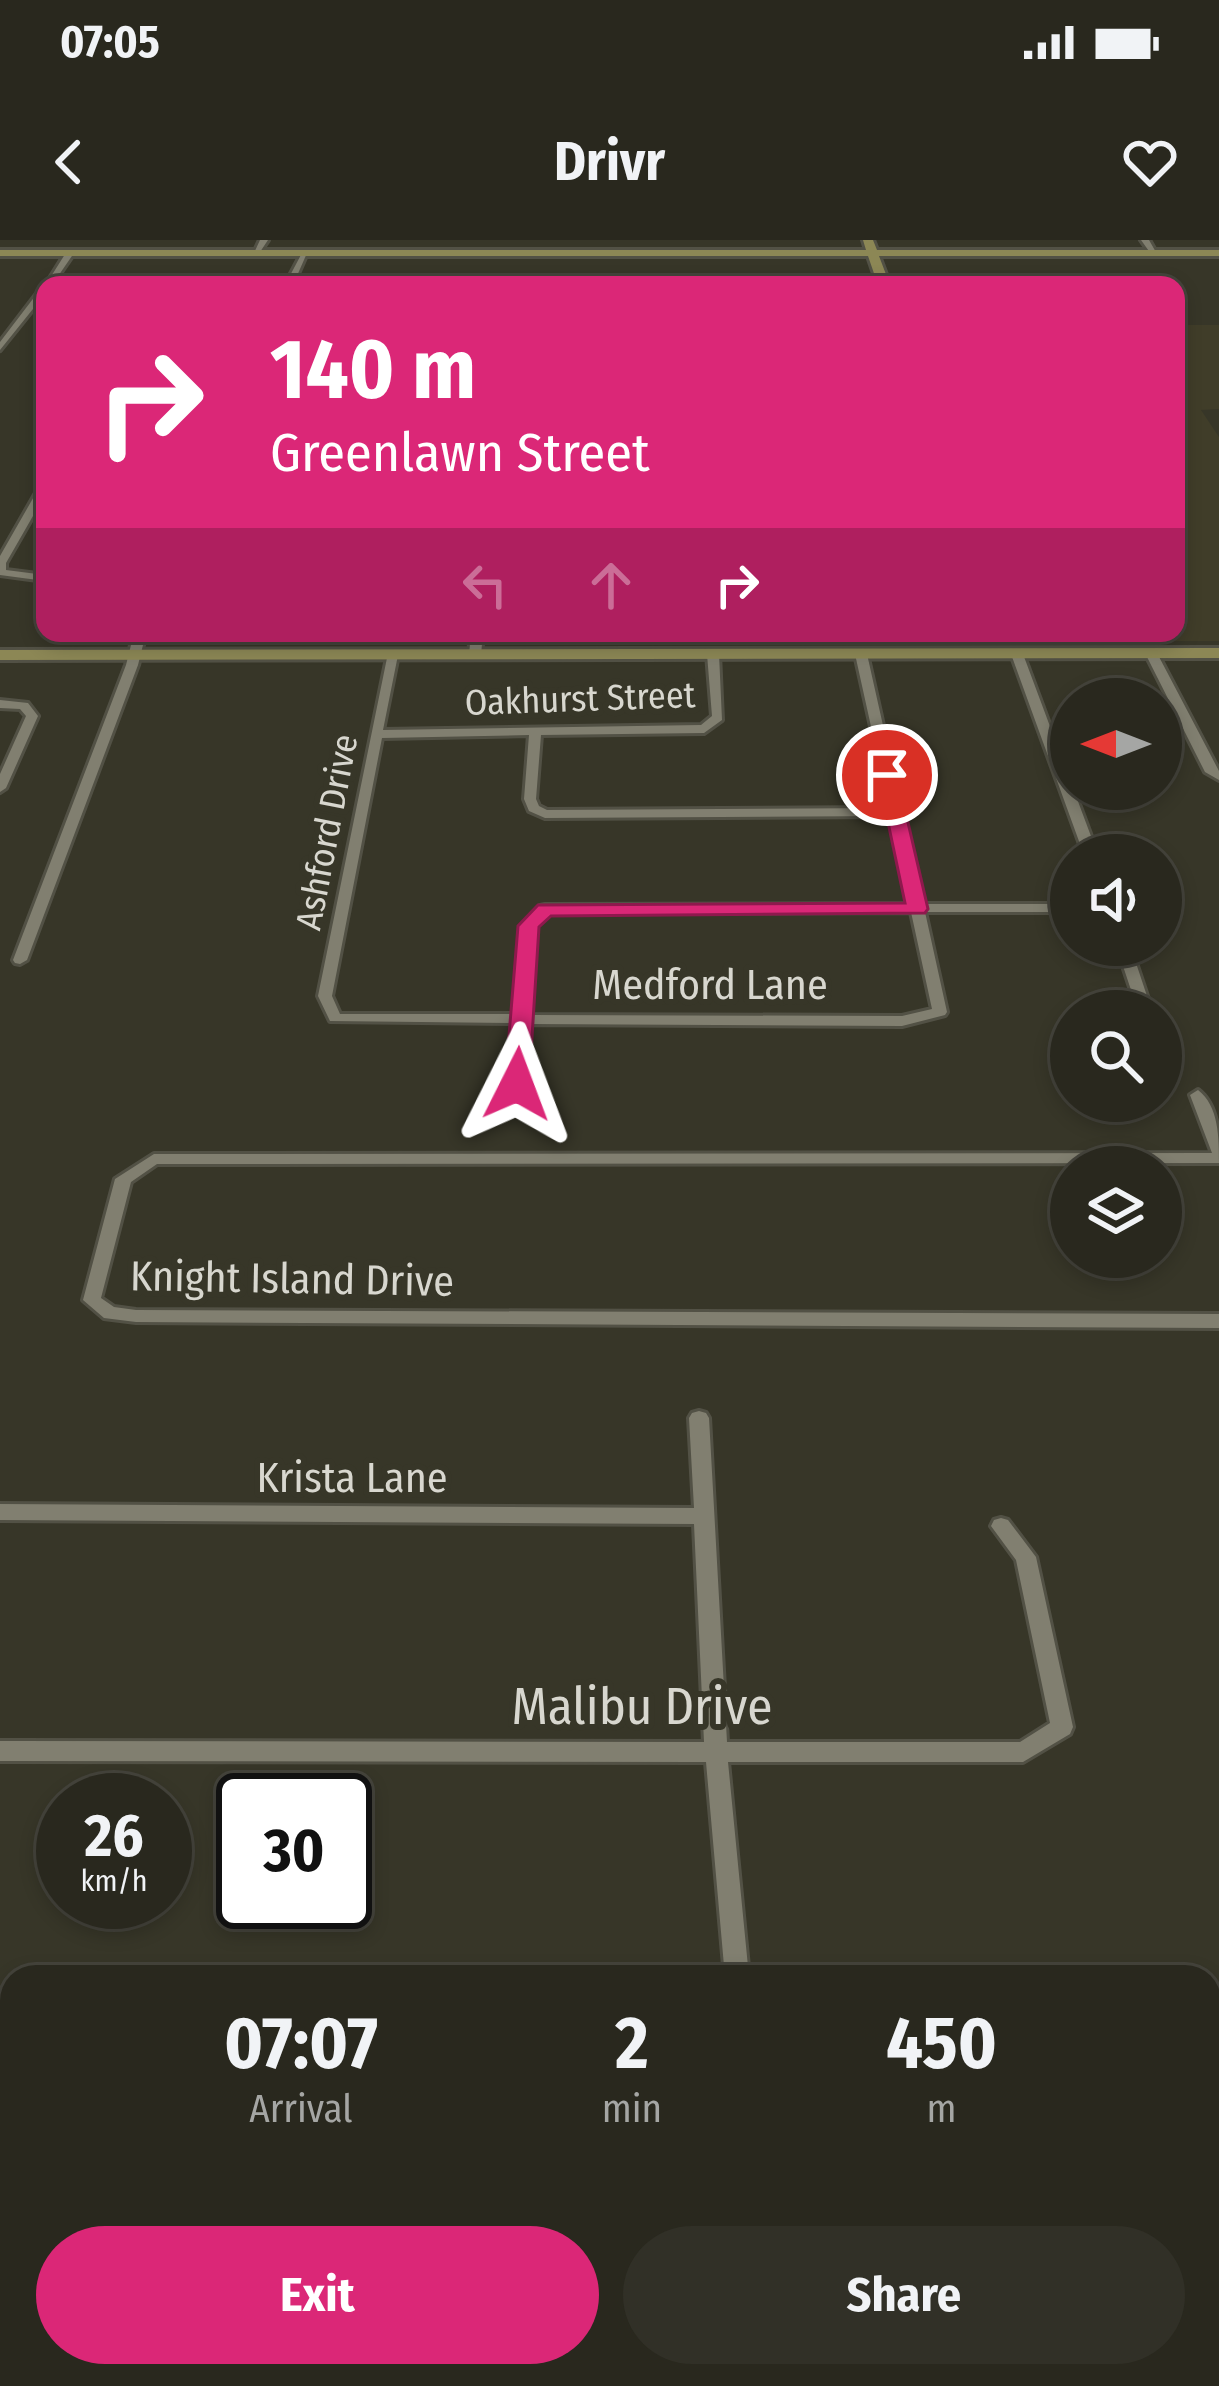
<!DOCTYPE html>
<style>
body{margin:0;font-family:"Fira Sans Condensed",sans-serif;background:#313027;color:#f1f3f6;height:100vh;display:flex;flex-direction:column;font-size:45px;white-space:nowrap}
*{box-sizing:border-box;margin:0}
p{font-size:39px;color:#a5a6a4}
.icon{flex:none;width:66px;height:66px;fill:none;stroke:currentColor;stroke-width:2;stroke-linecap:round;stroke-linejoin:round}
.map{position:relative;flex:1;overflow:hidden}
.sheet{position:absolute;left:0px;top:1725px;width:1221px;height:423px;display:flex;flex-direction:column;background:#29281e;border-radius:36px 36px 0 0;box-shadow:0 6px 18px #0003,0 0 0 3px #45443c}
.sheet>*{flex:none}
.top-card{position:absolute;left:36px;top:36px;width:1149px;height:366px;border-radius:24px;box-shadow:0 6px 18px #0003,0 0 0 3px #45443c;background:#db2777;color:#fff;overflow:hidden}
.needle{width:78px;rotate:270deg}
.buttons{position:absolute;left:1050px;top:438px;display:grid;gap:24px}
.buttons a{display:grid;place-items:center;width:132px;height:132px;border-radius:50%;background:#29281e;box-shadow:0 6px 18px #0003,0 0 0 3px #45443c;font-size:60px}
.speed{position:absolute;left:36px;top:1533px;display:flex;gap:24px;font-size:60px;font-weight:700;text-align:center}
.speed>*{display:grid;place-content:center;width:156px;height:156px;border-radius:50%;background:#29281e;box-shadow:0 6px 18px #0003,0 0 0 3px #45443c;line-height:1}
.speed small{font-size:30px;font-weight:400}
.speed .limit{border:6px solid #111;border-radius:18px;background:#fff;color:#111}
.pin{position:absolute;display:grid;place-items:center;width:102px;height:102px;color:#fff;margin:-51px;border:6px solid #fff;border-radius:50%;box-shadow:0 3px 12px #0007}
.me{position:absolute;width:132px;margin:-66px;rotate:3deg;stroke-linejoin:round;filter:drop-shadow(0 0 9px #0008)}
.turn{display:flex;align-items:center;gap:42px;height:252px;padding:0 36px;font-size:54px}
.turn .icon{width:156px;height:156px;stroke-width:2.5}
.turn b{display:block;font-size:84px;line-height:102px}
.lanes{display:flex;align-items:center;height:114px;padding:0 36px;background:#0003;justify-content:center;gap:60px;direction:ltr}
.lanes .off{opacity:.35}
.eta{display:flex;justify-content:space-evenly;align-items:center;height:204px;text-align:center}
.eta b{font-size:72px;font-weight:700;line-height:84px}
.action{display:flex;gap:24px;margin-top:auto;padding:24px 36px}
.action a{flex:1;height:138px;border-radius:72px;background:#db2777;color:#fff;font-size:48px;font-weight:700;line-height:138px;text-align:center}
.action a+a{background:#313027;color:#f1f3f6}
.status{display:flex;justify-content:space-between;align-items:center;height:84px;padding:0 60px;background:#29281e;direction:ltr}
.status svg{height:33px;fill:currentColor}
header{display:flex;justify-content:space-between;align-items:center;height:156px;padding:0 36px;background:#29281e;font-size:54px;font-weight:700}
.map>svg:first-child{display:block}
.built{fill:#403d29}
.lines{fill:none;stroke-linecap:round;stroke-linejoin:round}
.street-casing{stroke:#525145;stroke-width:6}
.secondary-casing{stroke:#525145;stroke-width:6}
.street{fill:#817f70;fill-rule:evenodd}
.secondary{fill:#8c8755;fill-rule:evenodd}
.route{fill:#db2777;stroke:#8e194d;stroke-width:3}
.labels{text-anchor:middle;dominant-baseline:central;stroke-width:12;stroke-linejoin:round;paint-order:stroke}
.far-street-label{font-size:36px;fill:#d8d7cf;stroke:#373628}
.street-label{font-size:42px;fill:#d8d7cf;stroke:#373628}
.near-street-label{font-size:51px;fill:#d8d7cf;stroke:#373628}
</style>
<div class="status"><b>07:05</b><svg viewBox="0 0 49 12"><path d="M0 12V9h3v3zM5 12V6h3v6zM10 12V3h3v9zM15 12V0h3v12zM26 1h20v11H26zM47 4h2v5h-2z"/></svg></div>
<header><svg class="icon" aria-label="back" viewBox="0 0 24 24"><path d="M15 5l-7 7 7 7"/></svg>Drivr<svg class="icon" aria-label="heart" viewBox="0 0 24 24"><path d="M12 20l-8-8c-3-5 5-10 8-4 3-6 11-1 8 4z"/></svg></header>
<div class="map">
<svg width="1219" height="2146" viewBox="0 0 1219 2146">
<rect width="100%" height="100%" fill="#373628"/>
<path class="built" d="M1176 85H1219V169L1201 170 1219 197V401H1026L1022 393H1176Z"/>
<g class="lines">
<defs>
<path id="street" d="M260 0H268L258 15 254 13Z
M1141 0H1149L1157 14H1151Z
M67 11 74 13 52 45 45 46Z
M303 11 307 13 293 45H285Z
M42 47H45V54L0 110V102Z
M45 243V255L6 323V330L45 335V341L0 335V316L40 246Z
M134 393H146L138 425 27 720 20 724 15 723 13 720 126 425Z
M471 393H483L481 415 475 418 469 415Z
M713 411 719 414 722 480 704 493 541 495 536 559 539 566 547 570 889 568 855 414 861 411 867 414 923 664H1071V672H925L947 772 945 775 902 786 529 784 525 844 517 849 509 844 514 783 330 781 318 756 388 413 398 415 383 490 701 485 712 476 707 414ZM529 495 524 559 529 571 545 578 890 576 909 664 545 665 540 666 522 686 515 774H340L332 756 382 498ZM911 672 932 769 902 776 530 775 536 687 549 673Z
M1017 411 1023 414 1098 615H1084L1011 414Z
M1147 411 1157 413 1219 531V540L1205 532 1145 413Z
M0 460 28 463 38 476 6 548 0 552V534L26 476 20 469 0 468Z
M1116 705H1130L1152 771H1138Z
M1161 811 1169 816 1174 831 1172 834 1161 835Z
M1198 850C1219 866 1219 898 1219 923L157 924 131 942 101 1058 114 1067 136 1070 1219 1074V1088L136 1082 104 1078 83 1060 115 939 154 914 1212 913 1190 855Z
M699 1171 706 1173 709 1178 727 1502H1020L1050 1483 1016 1320 991 1286 994 1280 1001 1278 1008 1280 1036 1317 1073 1487 1070 1494 1023 1522H728L749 1737H725L706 1522 0 1521V1501L704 1502 694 1284 0 1280V1264L694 1268 689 1178 692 1173Z
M1209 2005H1219V2033H1209Z
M0 2035 12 2040V2069L0 2064Z
M153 2136H196L200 2146H157Z
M268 2136H299L295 2146H264Z"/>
<path id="secondary" d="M863 0H873L877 10H1219V16H879L890 45H878L868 16H0V10H866Z
M1219 408V418L0 420V410Z
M0 1765H12V1803H0Z
M1209 1770H1219V1808H1209Z"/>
</defs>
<use href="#street" class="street-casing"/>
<use href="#secondary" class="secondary-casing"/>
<use href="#street" class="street"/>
<use href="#secondary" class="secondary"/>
</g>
<path class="route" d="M887 529 897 535 928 669 925 673 551 676 539 687 529 844 526 850H509L505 844 518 686 538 665 905 663 878 535Z"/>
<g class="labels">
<g class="far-street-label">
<text transform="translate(580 459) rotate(-2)">Oakhurst Street</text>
<text transform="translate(327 592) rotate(-79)">Ashford Drive</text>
</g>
<g class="street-label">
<text x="710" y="745">Medford Lane</text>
<text transform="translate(292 1039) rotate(1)">Knight Island Drive</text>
<text x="352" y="1238">Krista Lane</text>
</g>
<g class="near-street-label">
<text x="642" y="1467">Malibu Drive</text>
</g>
</g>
</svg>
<div class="buttons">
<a><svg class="needle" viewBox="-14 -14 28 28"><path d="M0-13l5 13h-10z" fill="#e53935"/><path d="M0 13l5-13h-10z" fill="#a5a6a4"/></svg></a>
<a><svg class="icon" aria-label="sound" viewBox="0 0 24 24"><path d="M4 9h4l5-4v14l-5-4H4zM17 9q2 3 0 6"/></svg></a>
<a><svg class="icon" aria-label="search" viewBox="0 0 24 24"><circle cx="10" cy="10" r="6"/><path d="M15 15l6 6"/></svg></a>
<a><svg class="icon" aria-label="layers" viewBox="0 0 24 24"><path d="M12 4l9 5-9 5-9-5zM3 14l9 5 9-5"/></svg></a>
</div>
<div class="speed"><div>26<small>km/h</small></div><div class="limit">30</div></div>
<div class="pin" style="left:887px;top:535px;background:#d93025"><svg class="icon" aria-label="arrive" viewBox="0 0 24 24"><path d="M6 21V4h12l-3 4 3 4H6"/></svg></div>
<svg class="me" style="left:517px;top:844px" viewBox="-20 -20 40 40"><path d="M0-17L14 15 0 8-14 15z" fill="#db2777" stroke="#fff" stroke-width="4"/></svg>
<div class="top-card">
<div class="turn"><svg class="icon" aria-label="right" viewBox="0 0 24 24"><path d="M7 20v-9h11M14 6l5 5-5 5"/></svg><div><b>140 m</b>Greenlawn Street</div></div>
<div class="lanes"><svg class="icon off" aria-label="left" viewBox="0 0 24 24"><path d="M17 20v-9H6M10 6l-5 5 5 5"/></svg><svg class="icon off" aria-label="ahead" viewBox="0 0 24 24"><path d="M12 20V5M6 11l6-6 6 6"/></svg><svg class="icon" aria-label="right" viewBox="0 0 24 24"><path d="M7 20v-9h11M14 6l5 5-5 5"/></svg></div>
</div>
<section class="sheet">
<div class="eta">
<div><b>07:07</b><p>Arrival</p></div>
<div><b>2</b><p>min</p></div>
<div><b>450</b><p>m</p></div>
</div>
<div class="action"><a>Exit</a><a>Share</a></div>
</section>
</div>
